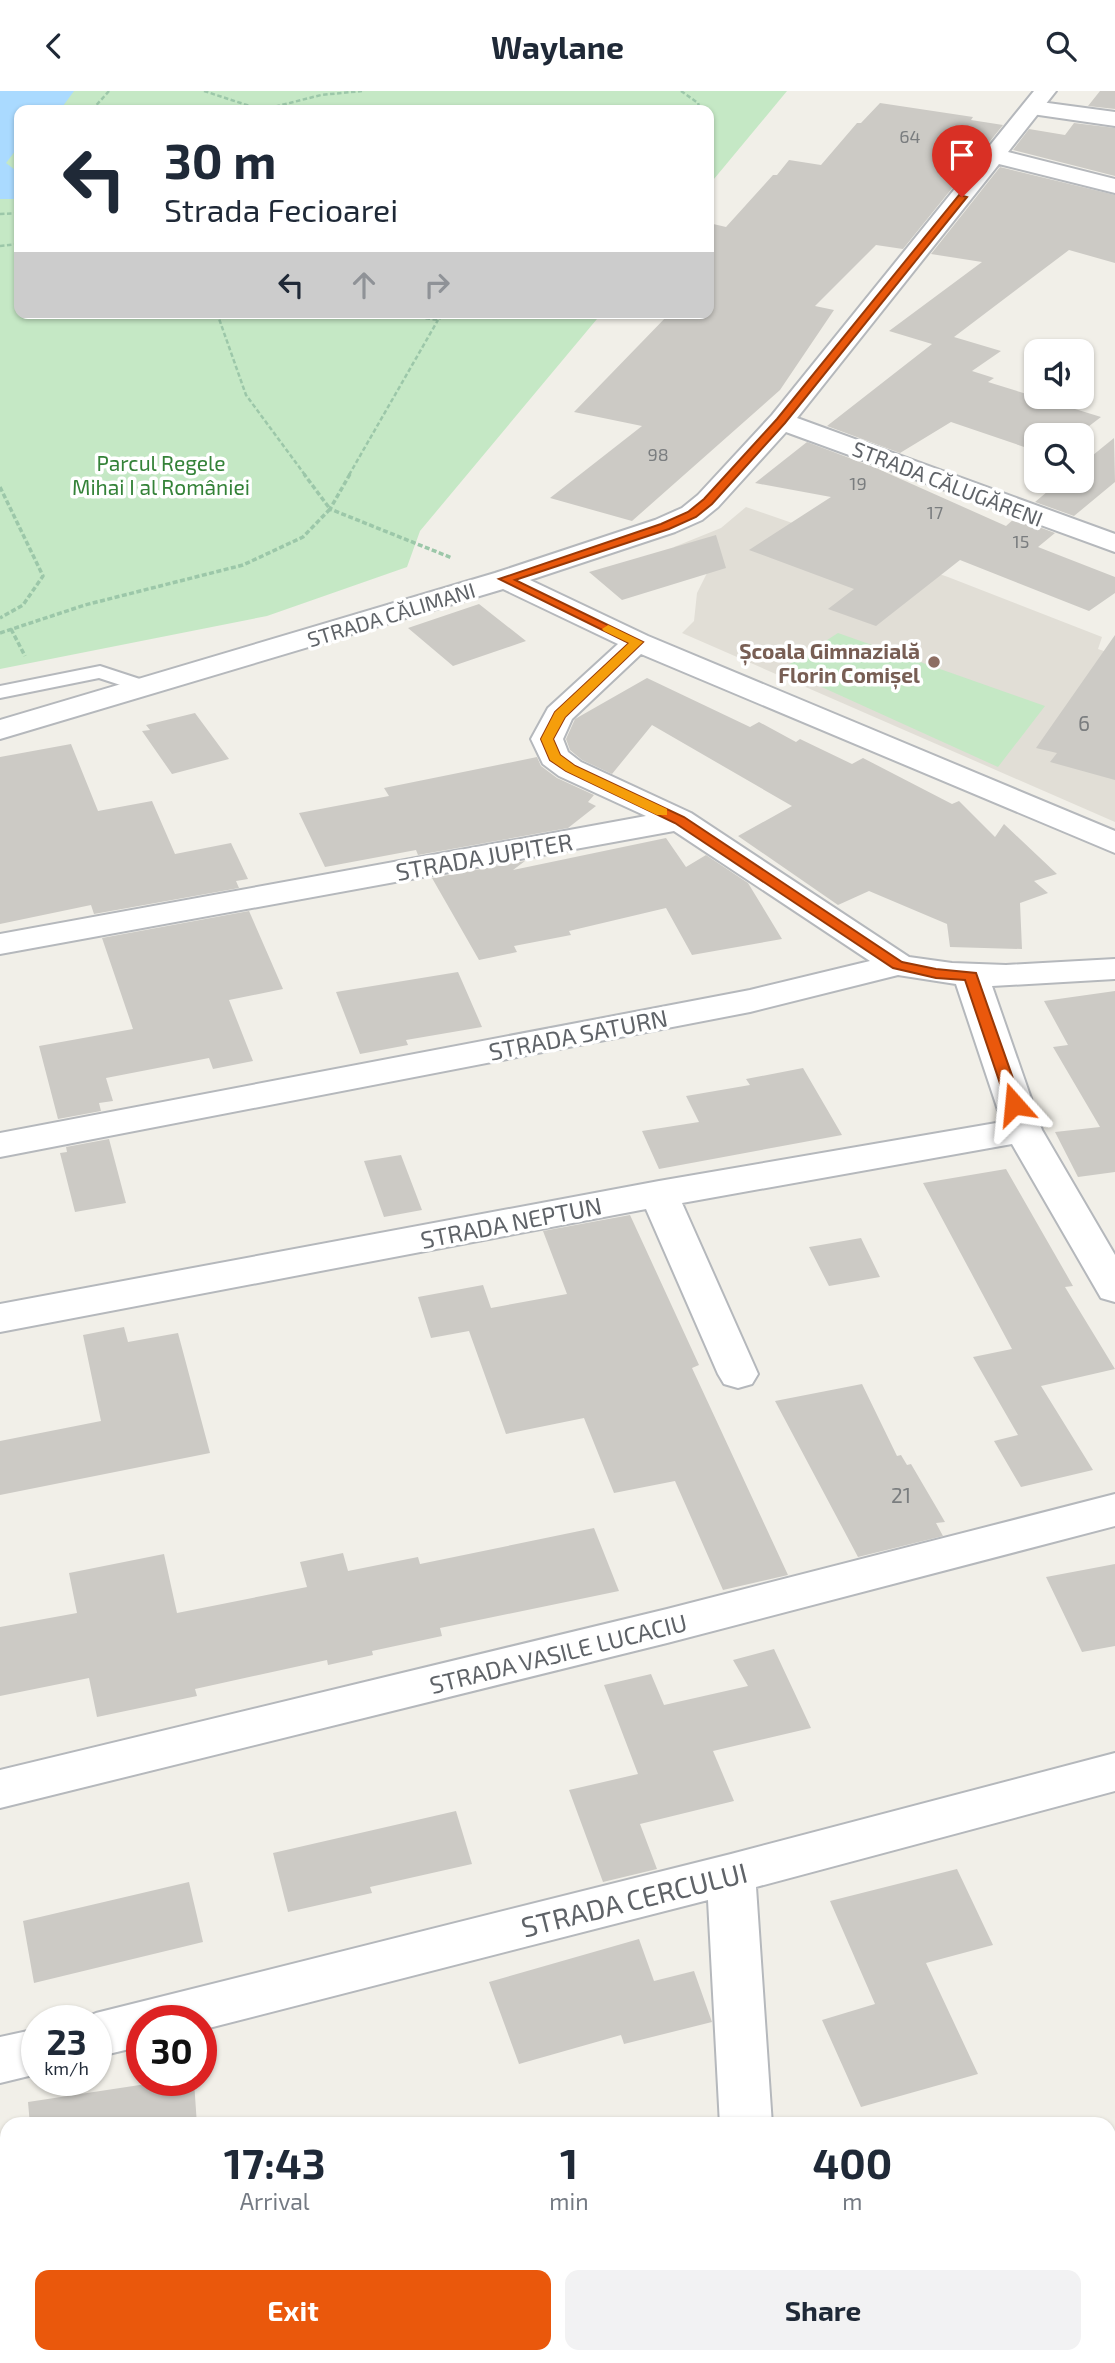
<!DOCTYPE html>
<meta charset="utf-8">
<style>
body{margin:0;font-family:"Exo 2",sans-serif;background:#f2f2f3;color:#1f2937;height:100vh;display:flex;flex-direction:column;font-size:26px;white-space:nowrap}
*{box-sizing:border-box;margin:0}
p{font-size:23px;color:#747a83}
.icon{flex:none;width:38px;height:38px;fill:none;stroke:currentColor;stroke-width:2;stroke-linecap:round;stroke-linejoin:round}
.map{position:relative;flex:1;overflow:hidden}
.sheet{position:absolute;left:0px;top:2026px;width:1116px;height:247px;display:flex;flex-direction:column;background:#fff;border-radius:21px 21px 0 0;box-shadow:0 2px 5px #0004}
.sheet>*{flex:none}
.guide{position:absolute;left:14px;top:14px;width:700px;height:214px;border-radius:14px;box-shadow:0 2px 5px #0004;background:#fff;color:#1f2937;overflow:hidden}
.tools{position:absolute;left:1024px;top:248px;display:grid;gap:14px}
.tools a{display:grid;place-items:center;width:70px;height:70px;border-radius:14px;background:#fff;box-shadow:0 2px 5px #0004;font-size:35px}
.speed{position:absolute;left:21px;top:1914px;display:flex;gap:14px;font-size:35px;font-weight:700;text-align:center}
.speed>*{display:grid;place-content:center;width:91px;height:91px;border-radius:50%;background:#fff;box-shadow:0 2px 5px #0004;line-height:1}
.speed small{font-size:18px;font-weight:400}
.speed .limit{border:10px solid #d22;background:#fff;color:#111}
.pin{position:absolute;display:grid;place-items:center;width:60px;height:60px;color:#fff;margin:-72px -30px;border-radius:50% 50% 50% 0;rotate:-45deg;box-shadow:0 0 7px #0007}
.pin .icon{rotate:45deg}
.me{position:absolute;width:77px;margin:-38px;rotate:342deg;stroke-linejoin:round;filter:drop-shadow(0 0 5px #0008)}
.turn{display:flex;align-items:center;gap:24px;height:147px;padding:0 35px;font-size:32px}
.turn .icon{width:91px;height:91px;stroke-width:2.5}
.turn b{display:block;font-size:49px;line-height:60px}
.lanes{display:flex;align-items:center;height:66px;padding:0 35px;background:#0003;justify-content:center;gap:35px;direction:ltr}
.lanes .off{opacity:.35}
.eta{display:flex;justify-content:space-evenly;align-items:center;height:119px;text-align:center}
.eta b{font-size:42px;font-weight:700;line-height:49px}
.cta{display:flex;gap:14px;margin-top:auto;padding:14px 35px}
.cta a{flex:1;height:80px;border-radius:14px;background:#ea580c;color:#fff;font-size:28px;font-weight:700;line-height:80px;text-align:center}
.cta a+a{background:#f2f2f3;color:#1f2937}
header{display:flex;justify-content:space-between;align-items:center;height:91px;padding:0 35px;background:#fff;font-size:32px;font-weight:700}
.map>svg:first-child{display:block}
.education{fill:#e1ded6}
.green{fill:#c5e8c5}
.water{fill:#aadaff}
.building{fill:#cccac5}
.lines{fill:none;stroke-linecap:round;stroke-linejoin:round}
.service-casing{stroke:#b5b8bc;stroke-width:4}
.minor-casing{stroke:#b5b8bc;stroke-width:4}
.tertiary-casing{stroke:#b5b8bc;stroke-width:4}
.path-far1{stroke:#9cc7a9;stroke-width:2.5;stroke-dasharray:4.5 2.5;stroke-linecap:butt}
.path{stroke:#9cc7a9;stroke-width:3.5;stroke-dasharray:5 2.5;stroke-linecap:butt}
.service{fill:#fff;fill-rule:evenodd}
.minor{fill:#fff;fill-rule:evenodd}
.tertiary{fill:#fff;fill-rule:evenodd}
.route{fill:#ea580c;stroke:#983908;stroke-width:2}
.slow{fill:#f59e0b}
.education-dot{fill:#8d6e63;stroke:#fff;stroke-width:2.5}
.labels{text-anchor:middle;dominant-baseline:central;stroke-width:7;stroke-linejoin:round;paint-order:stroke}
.far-number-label{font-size:18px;fill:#7a7d7f}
.far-park-label{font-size:21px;fill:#348238;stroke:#fff}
.far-street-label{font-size:21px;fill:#5f6368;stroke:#fff}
.far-education-label{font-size:21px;font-weight:bold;fill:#785e54;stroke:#fff;text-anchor:end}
.number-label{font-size:21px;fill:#7a7d7f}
.street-label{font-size:24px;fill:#5f6368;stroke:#fff}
.near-street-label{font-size:28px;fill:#5f6368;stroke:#fff}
</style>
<header><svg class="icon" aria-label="back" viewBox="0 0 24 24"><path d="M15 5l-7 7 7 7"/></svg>Waylane<svg class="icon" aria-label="search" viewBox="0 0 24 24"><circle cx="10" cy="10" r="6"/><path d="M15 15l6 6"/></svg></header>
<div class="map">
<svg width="1115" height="2272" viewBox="0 0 1115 2272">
<rect width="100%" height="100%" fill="#f1efe8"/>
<path class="education" d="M746 416 948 486 1102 546 1098 558 1115 564V731L682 542 694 530 697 502 707 482 674 456 721 437Z"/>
<path class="green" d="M0 0H787L709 94V19H19V222H602L420 440 407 476 267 525 0 578Z
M838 542 1045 615 998 676 782 578Z"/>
<path class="water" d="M0 0H74L60 19H19V55L6 72 19 82V108H0Z"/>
<path class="building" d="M1100 0H1115V18L1088 15Z
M880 12 973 26 971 29 1003 34 903 158 876 154 815 215 834 219 780 299 632 430 550 407 642 335 574 321 670 222H709V132L726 136 773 84H777L789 69 821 74 857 32H861Z
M1074 32 1115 37V85L1013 59 1029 38 1065 44Z
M1000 76 1115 104V172L1069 159 954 246 1001 260 972 280 994 287 988 291 1101 326 1076 345H1036V360L951 331 900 362 827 335 932 253 889 240 982 171 931 163Z
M1114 347 1115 391 1074 425 1035 411 1060 390H1082V373Z
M807 351 876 377 1006 435 1015 427 1055 442 1038 456 1115 486V502L1089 520 960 469 876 535 828 518 854 498 749 459 831 406 755 392Z
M716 444 726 477 622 509 589 481Z
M479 513 526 550 453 575 408 537Z
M1115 544V689L1050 671 1057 662 1036 657Z
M647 587 750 636 759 631 796 651 800 648 852 673 863 667 952 713 959 710 995 746 1004 733 1057 783 1034 790 1048 802 1020 812 1022 858 950 856 947 833 869 800 838 814 738 745 792 715 652 634 612 683 582 669 570 659 566 648 575 628Z
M195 622 229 668 172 683 142 640 150 639 146 634Z
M71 653 98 720 152 710 175 763 231 752 248 788 236 790 239 797 94 823 91 814 0 833V666Z
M537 666 541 675 557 687 594 704 588 711 596 715 568 737 418 764 416 759 325 776 299 722 389 705 384 697Z
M666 747 686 776 706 764 748 792 782 848 692 864 666 817 569 840 571 844 514 855 517 861 479 869 432 787 525 770 513 779Z
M249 820 283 898 229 909 253 970 213 978 209 967 106 987 113 1010 99 1012 101 1020 58 1028 39 955 133 938 102 847Z
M458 881 482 936 406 949 408 954 360 963 336 901Z
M1115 900V1081L1078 1086 1055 1041 1100 1036 1053 956 1068 954 1044 910Z
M803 977 842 1044 659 1078 642 1040 699 1031 686 1005 750 994 746 988Z
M109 1048 126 1112 75 1121 60 1062 67 1061 66 1056Z
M401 1064 422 1119 384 1126 364 1070Z
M1006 1078 1073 1195 1065 1196 1115 1278 1041 1295 1093 1379 1021 1396 994 1350 1018 1344 973 1266 1012 1258 923 1092Z
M630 1124 699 1274 692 1277 788 1484 723 1499 675 1390 614 1402 584 1327 506 1343 469 1240 431 1247 418 1206 483 1194 491 1217 567 1203 543 1140Z
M861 1147 880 1186 829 1195 809 1156Z
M124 1236 128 1251 178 1242 210 1362 0 1404V1350L101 1330 83 1244Z
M862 1293 897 1365 901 1364 907 1374 911 1373 945 1431 936 1432 943 1445 858 1466 775 1310Z
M594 1437 619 1500 440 1537 442 1545 372 1560 373 1564 328 1574 327 1569 195 1598 197 1605 97 1626 89 1587 0 1605V1536L77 1522 69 1482 164 1463 177 1522 307 1496 300 1471 343 1462 348 1480 418 1466 420 1473Z
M1115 1473V1555L1082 1561 1046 1486Z
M774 1558 811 1637 713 1660 734 1710 640 1733 657 1778 603 1791 569 1699 638 1683 604 1594 651 1583 664 1614 748 1595 733 1569Z
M456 1720 472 1773 370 1796 372 1802 288 1821 273 1762Z
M957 1778 993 1854 926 1872 978 1983 861 2016 822 1929 875 1913 830 1810Z
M189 1791 203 1851 34 1892 23 1830Z
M639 1848 654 1890 694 1880 712 1931 624 1953 621 1944 519 1973 489 1891Z
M166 1990H194L197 2034H30L28 2011Z"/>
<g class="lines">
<defs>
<path id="service" d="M100 575 155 593 158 597 155 601 148 603 99 587 0 607V595Z"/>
<path id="minor" d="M1034 0H1056L1008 61 1115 88V102L999 73 797 327 1115 443V461L786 341 718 416 702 429 675 441 530 489 648 545 1115 740V762L641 563 572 628 563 648 568 661 581 671 691 722 909 866 952 872 1006 874 1115 868V888L992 895 1042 1039 1115 1164V1211L1101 1207 1012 1053 682 1112 758 1283 752 1293 738 1297 724 1293 718 1283 646 1118 0 1241V1213L659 1090 1002 1031 956 893 898 884 750 921 0 1066V1042L750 899 870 870 674 740 0 863V843L646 725 559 685 543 673 531 648 548 617 618 553 503 498 0 648V629L495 482 655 429 682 417 698 404 772 324Z
M1115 1403V1435L667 1552 0 1717V1679L667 1518Z
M1115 1662V1700L756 1796 772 2034H720L708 1809 201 1939V1930H142V1955L96 1966V1930H77L96 1922 731 1763Z
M37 1938V1983L0 1992V1946Z
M1110 2237H1115V2272H1086L1083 2266H1110Z
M733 2266H789V2272H733Z
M875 2266H1082L1079 2272H872Z"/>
<path id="tertiary" d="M1033 10 1115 21V35L1025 22 1022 17 1025 12Z"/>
</defs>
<use href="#service" class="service-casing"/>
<use href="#minor" class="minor-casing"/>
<use href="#tertiary" class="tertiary-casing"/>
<path class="path-far1" d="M204 0 262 19
M681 0 698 12 700 19
M92 19 109 0
M262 19 321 4 362 0
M0 123 19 122
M0 155 19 153
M217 222 246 304 305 384
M391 222 438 229 446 222
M349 384 438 229"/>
<path class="path" d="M350 383 330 418 452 467
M0 396 43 485 23 514 0 527
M11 538 25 565
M0 542 85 514 243 474 303 446 330 418 304 383"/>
<use href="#service" class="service"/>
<use href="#minor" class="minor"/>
<use href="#tertiary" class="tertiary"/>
</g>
<path class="route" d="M959 104 967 106 785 332 712 413 696 426 669 438 515 489 643 551 565 626 553 648 560 664 575 675 684 726 902 871 936 878 976 882 1022 1013 1014 1018 1007 1013 965 889 936 887 893 877 675 732 566 680 550 669 541 648 555 621 629 552 499 488 661 433 688 421 704 408 777 328Z"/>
<path class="slow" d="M608 534 643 551 565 626 553 648 560 664 575 675 667 718V724H657L566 680 550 669 541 648 555 621 629 552 604 540 602 538Z"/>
<circle class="education-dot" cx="934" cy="571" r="7"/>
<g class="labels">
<g class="far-number-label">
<text x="910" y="45">64</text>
<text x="658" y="363">98</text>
<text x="858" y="392">19</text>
<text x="935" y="421">17</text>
<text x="1021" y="450">15</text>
</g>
<g class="far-park-label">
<text x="161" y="371">Parcul Regele<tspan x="161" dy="24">Mihai I al României</tspan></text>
</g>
<g class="far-street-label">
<text transform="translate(948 392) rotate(21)">STRADA CĂLUGĂRENI</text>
<text transform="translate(391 523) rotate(-17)">STRADA CĂLIMANI</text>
</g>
<g class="far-education-label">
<text x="920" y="559">Școala Gimnazială<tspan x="920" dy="24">Florin Comișel</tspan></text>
</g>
<g class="number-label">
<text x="1084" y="631">6</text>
<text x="901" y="1403">21</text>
</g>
<g class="street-label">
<text transform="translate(484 765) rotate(-10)">STRADA JUPITER</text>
<text transform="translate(578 943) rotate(-11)">STRADA SATURN</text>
<text transform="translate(511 1131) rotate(-11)">STRADA NEPTUN</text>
<text transform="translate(558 1562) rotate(-14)">STRADA VASILE LUCACIU</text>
</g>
<g class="near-street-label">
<text transform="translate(634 1808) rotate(-14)">STRADA CERCULUI</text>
</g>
</g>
</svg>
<div class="tools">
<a><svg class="icon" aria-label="sound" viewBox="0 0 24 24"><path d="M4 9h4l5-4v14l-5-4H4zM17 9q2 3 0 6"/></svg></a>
<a><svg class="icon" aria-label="search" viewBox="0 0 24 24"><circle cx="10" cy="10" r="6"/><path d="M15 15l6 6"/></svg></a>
</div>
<div class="speed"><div>23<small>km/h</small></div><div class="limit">30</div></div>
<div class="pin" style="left:962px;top:106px;background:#d93025"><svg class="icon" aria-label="arrive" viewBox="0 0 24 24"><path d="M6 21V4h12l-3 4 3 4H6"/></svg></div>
<svg class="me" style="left:1014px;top:1013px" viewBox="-20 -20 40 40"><path d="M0-17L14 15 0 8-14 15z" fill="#ea580c" stroke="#fff" stroke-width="4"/></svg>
<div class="guide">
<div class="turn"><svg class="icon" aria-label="left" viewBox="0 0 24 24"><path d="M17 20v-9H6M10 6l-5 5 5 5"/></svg><div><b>30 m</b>Strada Fecioarei</div></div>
<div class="lanes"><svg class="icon" aria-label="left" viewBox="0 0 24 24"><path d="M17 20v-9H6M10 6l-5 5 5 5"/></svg><svg class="icon off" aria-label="ahead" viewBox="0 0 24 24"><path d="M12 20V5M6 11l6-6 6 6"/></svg><svg class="icon off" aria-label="right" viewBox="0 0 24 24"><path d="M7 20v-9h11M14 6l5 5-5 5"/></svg></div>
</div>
<section class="sheet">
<div class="eta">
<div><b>17:43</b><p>Arrival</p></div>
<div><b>1</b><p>min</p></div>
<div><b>400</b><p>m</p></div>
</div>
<div class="cta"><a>Exit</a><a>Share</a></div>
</section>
</div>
